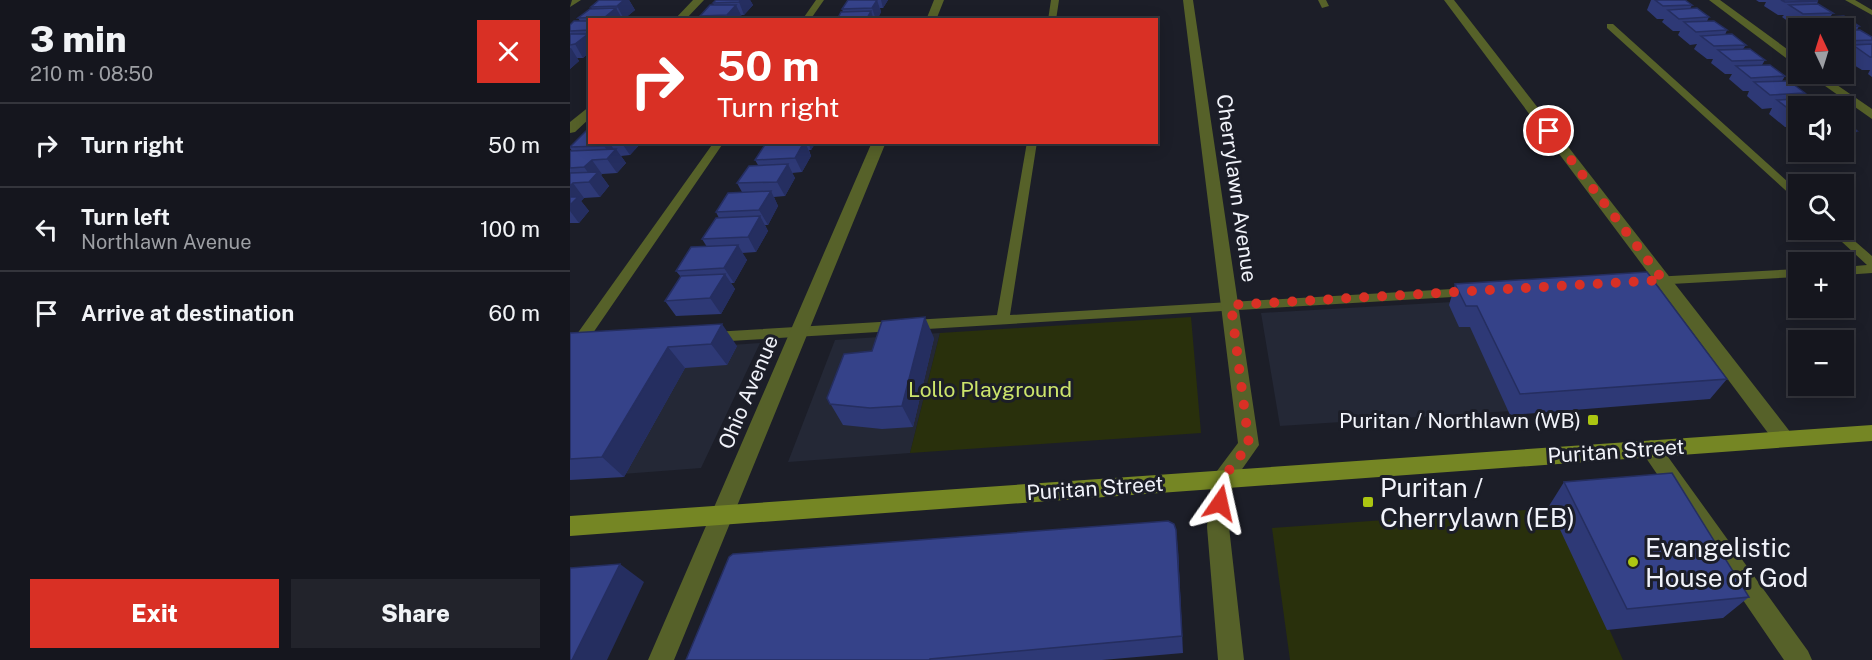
<!DOCTYPE html>
<meta charset="utf-8">
<style>
body{margin:0;font-family:"Public Sans",sans-serif;background:#22232b;color:#f1f3f6;height:100vh;display:flex;flex-direction:column;font-size:22px;white-space:nowrap}
*{box-sizing:border-box;margin:0}
p{font-size:20px;color:#9d9fa4}
.icon{flex:none;width:33px;height:33px;fill:none;stroke:currentColor;stroke-width:2;stroke-linecap:round;stroke-linejoin:round}
.map{position:relative;flex:1;overflow:hidden}
.side{display:flex;flex-direction:column;background:#15161e;width:570px}
.side>*{flex:none}
.top-card{position:absolute;left:18px;top:18px;width:570px;height:126px;border-radius:0px;box-shadow:0 3px 15px #0003,0 0 0 2px #34353c;background:#d93025;color:#fff;overflow:hidden}
.needle{width:39px;rotate:356deg}
.tools{position:absolute;left:1218px;top:18px;display:grid;gap:12px}
.tools a{display:grid;place-items:center;width:66px;height:66px;border-radius:0px;background:#15161e;box-shadow:0 3px 15px #0003,0 0 0 2px #34353c;font-size:30px}
.pin{position:absolute;display:grid;place-items:center;width:51px;height:51px;color:#fff;margin:-26px;border:3px solid #fff;border-radius:50%;box-shadow:0 2px 6px #0007}
.me{position:absolute;width:66px;margin:-33px;rotate:11deg;stroke-linejoin:round;filter:drop-shadow(0 0 4px #0008)}
.turn{display:flex;align-items:center;gap:21px;height:126px;padding:0 30px;font-size:27px}
.turn .icon{width:78px;height:78px;stroke-width:2.5}
.turn b{display:block;font-size:42px;line-height:51px}
.round{display:grid;place-items:center;flex:none;width:63px;height:63px;border-radius:0px;background:#22232b}
.head{display:flex;align-items:center;justify-content:space-between;height:102px;padding:0 30px}
h1{font-size:36px;font-weight:800;line-height:45px}
.primary-button{display:flex;gap:12px;margin-top:auto;padding:12px 30px}
.primary-button a{flex:1;height:69px;border-radius:0px;background:#d93025;color:#fff;font-size:24px;font-weight:800;line-height:69px;text-align:center}
.primary-button a+a{background:#22232b;color:#f1f3f6}
ul{padding:0;list-style:none}
li{display:flex;align-items:center;gap:18px;height:84px;padding:0 30px;border-top:2px solid #34353c}
li div{flex:1}
li b{display:block;font-size:22px}
li em{font-style:normal}
main{display:flex;flex:1;min-height:0}
.map>svg:first-child{display:block}
.built{fill:#242836}
.green{fill:#29300c}
.lines{fill:none;stroke-linecap:round;stroke-linejoin:round}
.lane{fill:#566129;fill-rule:evenodd}
.street{fill:#566129;fill-rule:evenodd}
.secondary{fill:#758624;fill-rule:evenodd}
.wall{fill:#2e3976}
.shaded-wall{fill:#252e60}
.building{fill:#354289;stroke:#252e60;stroke-width:1.5}
.route{stroke:#d93025;stroke-width:10;stroke-dasharray:0 18}
.poi-dot{fill:#acc612;stroke:#1c1e28;stroke-width:2}
.labels{text-anchor:middle;dominant-baseline:central;stroke-width:6;stroke-linejoin:round;paint-order:stroke}
.street-label{font-size:21px;fill:#f1f3fa;stroke:#1c1e28}
.park-label{font-size:21px;fill:#cce46b;stroke:#1c1e28}
.poi-label{font-size:21px;fill:#f1f3fa;stroke:#1c1e28;text-anchor:end}
.near-poi-label{font-size:26px;fill:#f1f3fa;stroke:#1c1e28;text-anchor:start}
</style>
<main>
<section class="side">
<div class="head"><div><h1>3 min</h1><p>210 m · 08:50</p></div><a class="round" style="background:#d93025;color:#fff"><svg class="icon" aria-label="close" viewBox="0 0 24 24"><path d="M6 6l12 12M18 6L6 18"/></svg></a></div>
<ul>
<li><svg class="icon" aria-label="right" viewBox="0 0 24 24"><path d="M7 20v-9h11M14 6l5 5-5 5"/></svg><div><b>Turn right</b></div><em>50 m</em></li>
<li><svg class="icon" aria-label="left" viewBox="0 0 24 24"><path d="M17 20v-9H6M10 6l-5 5 5 5"/></svg><div><b>Turn left</b><p>Northlawn Avenue</p></div><em>100 m</em></li>
<li><svg class="icon" aria-label="arrive" viewBox="0 0 24 24"><path d="M6 21V4h12l-3 4 3 4H6"/></svg><div><b>Arrive at destination</b></div><em>60 m</em></li>
</ul>
<div class="primary-button"><a>Exit</a><a>Share</a></div>
</section>
<div class="map">
<svg width="1302" height="660" viewBox="0 0 1302 660">
<rect width="100%" height="100%" fill="#1c1e28"/>
<path class="built" d="M1055 292 1128 399 710 426 691 313Z
M370 333 340 453 218 462 265 340Z
M190 343 131 468 0 478V356Z"/>
<path class="green" d="M621 317 631 433 340 453 370 333Z
M985 508 1053 660H720L702 528Z"/>
<g class="lines">
<path class="lane" d="M2 0H11L0 7Z
M246 0H254L240 20H232Z
M481 0H489L486 20H478Z
M748 0H756L759 6 752 8Z
M1275 0H1285L1302 10V15Z
M1037 24H1043L1228 191V199L1224 198 1037 28Z
M144 142H154L12 349H2L0 345 2 341Z
M457 142H467L440 315 899 288 905 292 899 296 143 342 138 340 136 337 143 332 427 315Z
M1259 230H1272L1302 256V273L1274 275V267L1297 265Z
M1228 269V277L1065 286 1059 282 1065 278Z"/>
<path class="street" d="M123 0H134L115 20H104Z
M364 0H374L366 20H356Z
M613 0H623L689 445 663 482 659 527 674 660H648L637 527 641 479 668 443Z
M874 0H884L1221 433 1224 439 1221 445 1214 447 1207 445Z
M1139 0H1150L1228 57V65L1224 64Z
M1238 74H1251L1302 109V119Z
M20 106V118L5 132 0 133V122Z
M302 142H316L104 660H78Z
M1081 440 1088 443 1238 651 1242 660H1214L1074 455 1071 449 1074 443Z"/>
<path class="secondary" d="M1302 425V441L0 536V516Z"/>
</g>
<path class="wall" d="M29 0H59L65 10 54 19H53V20H20V52L13 58H7L9 61 0 69V25L10 21 8 18 22 9 21 7Z
M146 0H180L183 5 174 15H171L172 17 170 20H125L132 18 130 16 144 5 143 3Z
M278 0H318L313 8H310L311 12 307 20H267L273 12 272 9Z
M1081 0H1115L1122 5 1120 9 1139 17 1137 21 1157 30 1155 35 1176 45 1173 49 1195 60 1192 65 1215 76 1212 81 1235 93 1228 106V138L1222 133 1226 127H1215L1199 114 1202 108 1192 109 1177 96 1179 91H1173L1159 79 1162 74H1155L1141 63 1143 59H1137L1124 49 1127 44 1120 45 1108 35 1110 31H1103L1092 22 1094 19H1087L1077 10Z
M1186 0H1246L1248 1 1247 4 1263 13 1260 17 1289 26 1287 30 1302 37V77L1298 74 1300 70H1292L1274 59 1277 54H1274V28H1233L1235 26 1226 27 1212 17 1214 15H1208L1194 6 1196 2H1189Z
M1274 121 1287 131 1277 146H1274Z
M20 142 71 143 60 155 51 156 56 163 47 173 32 174 31 175 39 186 30 197 14 198 11 201 19 211 9 223H0V151H2L0 148V146Z
M199 142H246L241 150H239L241 156 232 172 222 173 225 178 215 196 204 197 208 206 198 225H195L198 231 186 252 172 253 177 260 164 283H161L165 289 151 314 106 316 95 301 111 277 106 271 137 247 132 239 149 218 146 212 172 192 167 183 188 165 185 160Z
M885 284 1157 379 1140 399 940 415 900 327H889L879 305Z
M0 333 167 346 157 365 115 368 54 477 0 480Z
M364 338 343 427 312 429 273 425 257 398Z
M994 482 1179 597 1153 618 1037 630 979 506Z
M608 549 613 653 532 660H116Z"/>
<path class="shaded-wall" d="M54 0H59L65 10 54 19 47 6Z
M171 0H180L183 5 174 15 169 2Z
M307 0 311 12 307 20H306L302 8Z
M311 0H318L313 8Z
M166 5 172 17 170 20H159L157 15Z
M46 8 53 20H36L35 17Z
M301 11 304 20H296Z
M18 34 20 36V52L13 58 5 44Z
M0 48H1L9 61 0 69Z
M37 142H39L45 151 46 149 56 163 47 173 37 159 41 155 34 146Z
M51 142H71V143L60 155Z
M234 142H235L241 156 232 172 225 158Z
M238 142H246L241 150Z
M22 160 32 174 31 175 39 186 30 197 19 182 22 178 14 167Z
M218 164 225 178 215 196 207 182Z
M3 183 14 198 11 201 19 211 9 223 0 211V186Z
M201 191 208 206 198 225 189 210Z
M190 216 198 231 186 252 178 237Z
M168 245 177 260 164 283 154 268Z
M155 274 165 289 151 314 140 298Z
M355 317 364 338 343 427 332 406Z
M152 324 167 346 157 365 141 344Z
M98 347 115 368 54 477 32 457Z
M606 530 608 549 613 653 612 636Z
M50 564 74 582 37 660H2Z"/>
<path class="building" d="M29 0H54L47 6 21 7Z
M146 0H171L169 2 143 3Z
M278 0H307L302 8 272 9Z
M1085 0H1115L1122 5 1093 6Z
M1211 0H1246L1248 1 1215 2Z
M1248 4 1263 13 1233 14 1219 5Z
M140 5H166L157 15 130 16Z
M46 8 35 17 8 18 20 9Z
M1127 8 1139 17 1109 19 1098 10Z
M301 11 296 20H267L271 12Z
M1274 16 1289 26 1254 27 1240 18Z
M153 18 151 20H125L126 19Z
M4 21H20V30L0 31V25Z
M1144 21 1157 30 1126 32 1114 22Z
M1274 30H1290L1302 37V40L1275 41 1274 40Z
M0 34H18L5 44 0 45Z
M1162 34 1176 45 1144 46 1131 36Z
M1302 44V57H1300L1283 45Z
M1180 49 1195 60 1162 61 1148 50Z
M1200 65 1215 76 1181 78 1166 66Z
M1219 81 1235 93 1200 95 1184 82Z
M1243 98 1254 106H1228V113H1224L1207 100Z
M1274 121 1287 131 1274 132Z
M20 130V142H37L34 146 0 147 16 131Z
M212 142H234L225 158 185 160 196 143Z
M46 149 37 159 22 160 14 167 0 168V151Z
M218 164 207 182 167 183 179 166Z
M28 172 19 182 3 183 0 186V173Z
M201 191 189 210 146 212 158 193Z
M0 197H8L0 205Z
M190 216 178 237 132 239 146 218Z
M168 245 154 268 106 271 121 247Z
M1077 272 1157 379 950 394 907 306H896L885 284Z
M155 274 140 298 95 301 111 276Z
M355 317 332 406 300 408 260 404 257 398 274 354 302 351 312 321Z
M152 324 141 344 98 347 32 457 0 459V333Z
M1102 473 1179 597 1057 609 994 482Z
M598 521 604 524 606 530 612 636 360 659V660H116L159 557 163 554Z
M50 564 2 660H0V568Z"/>
<g class="lines">
<path class="route" d="M650 503 652 479 679 445 661 305 1093 280 979 131"/>
</g>
<g class="poi-dot">
<rect x="1017" y="414" width="12" height="12" rx="3"/>
<rect x="792" y="496" width="12" height="12" rx="3"/>
<circle cx="1063" cy="562" r="6"/>
</g>
<g class="labels">
<g class="street-label">
<text transform="translate(667 188) rotate(82)">Cherrylawn Avenue</text>
<text transform="translate(178 392) rotate(-67)">Ohio Avenue</text>
<text transform="translate(1046 451) rotate(-4)">Puritan Street</text>
<text transform="translate(525 488) rotate(-4)">Puritan Street</text>
</g>
<g class="park-label">
<text x="420" y="389">Lollo Playground</text>
</g>
<g class="poi-label">
<text x="1011" y="420">Puritan / Northlawn (WB)</text>
</g>
<g class="near-poi-label">
<text x="810" y="487">Puritan /<tspan x="810" dy="30">Cherrylawn (EB)</tspan></text>
<text x="1075" y="547">Evangelistic<tspan x="1075" dy="30">House of God</tspan></text>
</g>
</g>
</svg>
<div class="tools">
<a><svg class="needle" viewBox="-14 -14 28 28"><path d="M0-13l5 13h-10z" fill="#e53935"/><path d="M0 13l5-13h-10z" fill="#9d9fa4"/></svg></a>
<a><svg class="icon" aria-label="sound" viewBox="0 0 24 24"><path d="M4 9h4l5-4v14l-5-4H4zM17 9q2 3 0 6"/></svg></a>
<a><svg class="icon" aria-label="search" viewBox="0 0 24 24"><circle cx="10" cy="10" r="6"/><path d="M15 15l6 6"/></svg></a>
<a>+</a>
<a>−</a>
</div>
<div class="pin" style="left:979px;top:131px;background:#d93025"><svg class="icon" aria-label="arrive" viewBox="0 0 24 24"><path d="M6 21V4h12l-3 4 3 4H6"/></svg></div>
<svg class="me" style="left:650px;top:503px" viewBox="-20 -20 40 40"><path d="M0-17L14 15 0 8-14 15z" fill="#d93025" stroke="#fff" stroke-width="4"/></svg>
<div class="top-card">
<div class="turn"><svg class="icon" aria-label="right" viewBox="0 0 24 24"><path d="M7 20v-9h11M14 6l5 5-5 5"/></svg><div><b>50 m</b>Turn right</div></div>
</div>
</div>
</main>
